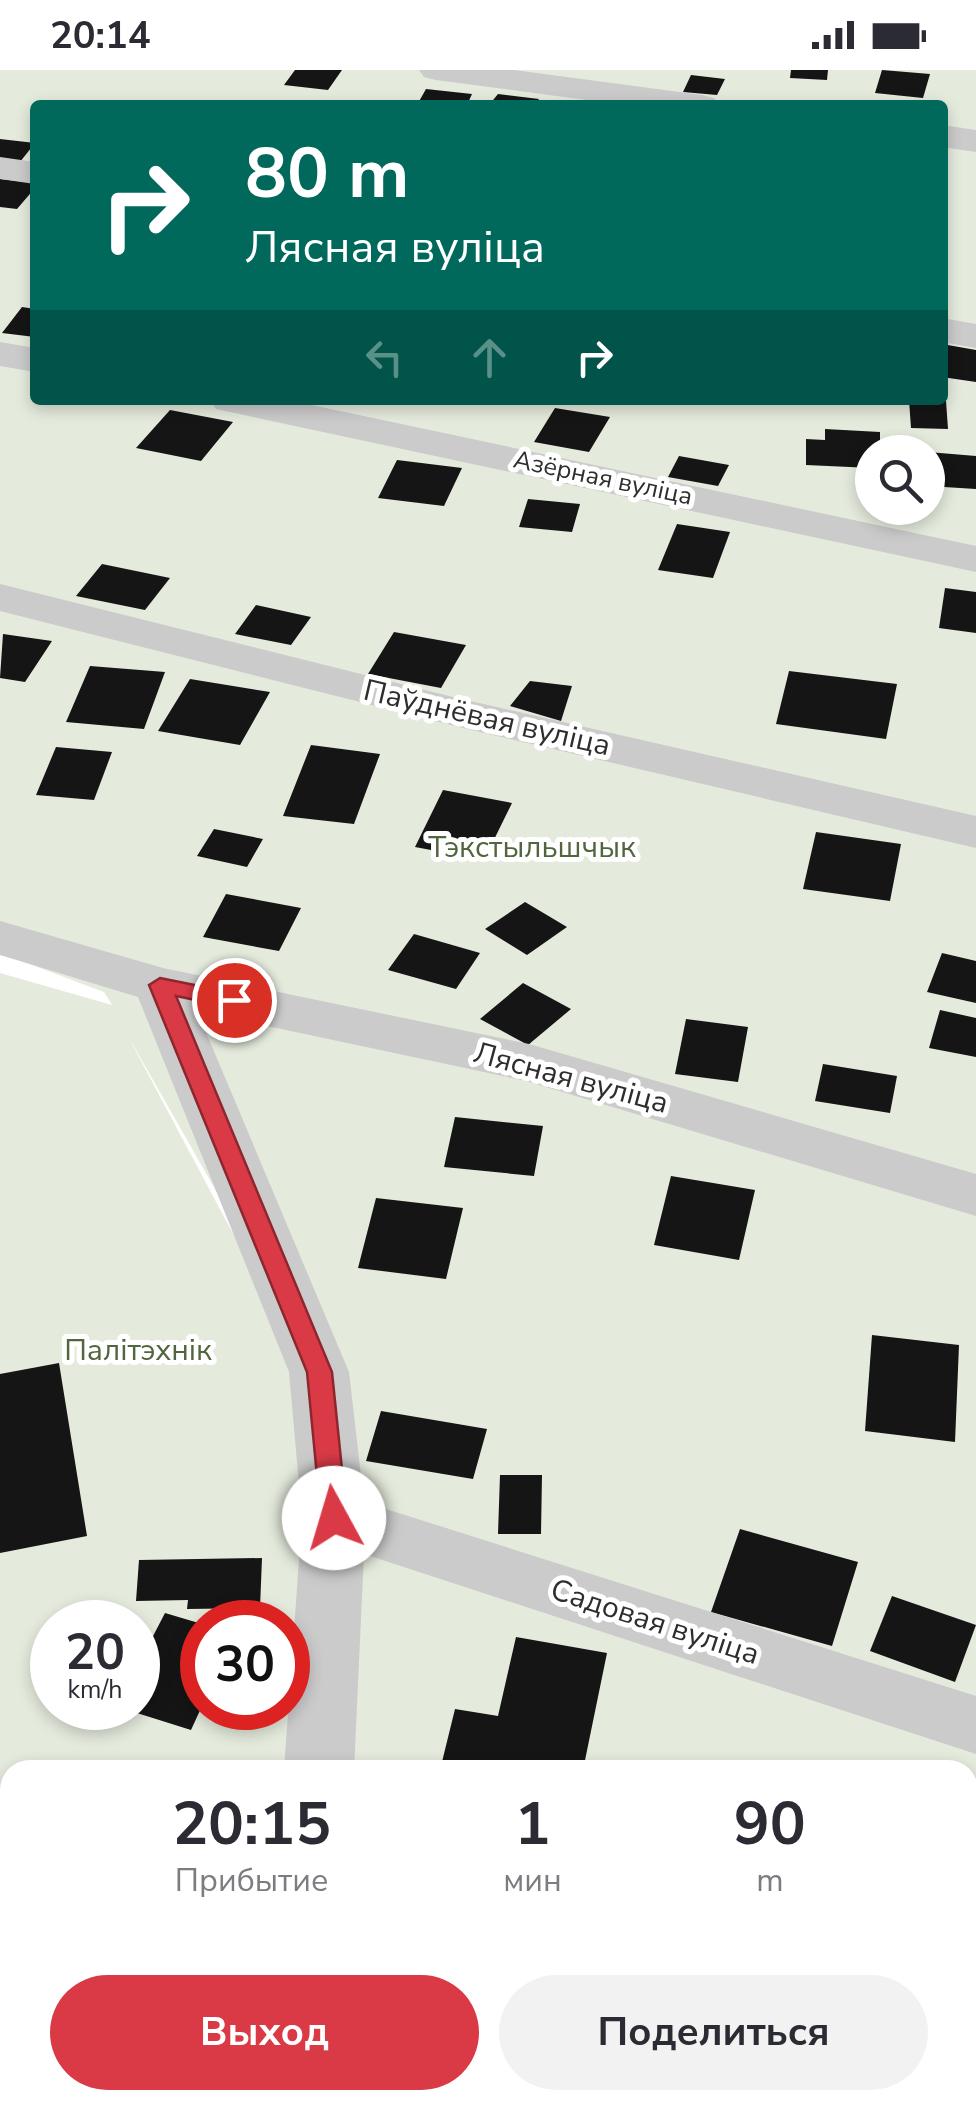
<!DOCTYPE html>
<html lang="ru">
<meta charset="utf-8">
<style>
body{margin:0;font-family:"Nunito Sans",sans-serif;background:#f2f2f3;color:#2b2b33;height:100vh;display:flex;flex-direction:column;font-size:38px;white-space:nowrap}
*{box-sizing:border-box;margin:0}
p{font-size:32px;color:#7c7c81}
.icon{flex:none;width:55px;height:55px;fill:none;stroke:currentColor;stroke-width:2;stroke-linecap:round;stroke-linejoin:round}
.map{position:relative;flex:1;overflow:hidden}
.side{position:absolute;left:0px;top:1690px;width:978px;height:350px;display:flex;flex-direction:column;background:#fff;border-radius:30px 30px 0 0;box-shadow:0 5px 15px #0003}
.side>*{flex:none}
.guide{position:absolute;left:30px;top:30px;width:918px;height:305px;border-radius:10px;box-shadow:0 5px 15px #0003;background:#00695c;color:#fff;overflow:hidden}
.fabs{position:absolute;left:855px;top:365px;display:grid;gap:20px}
.fabs a{display:grid;place-items:center;width:90px;height:90px;border-radius:50%;background:#fff;box-shadow:0 5px 15px #0003;font-size:50px}
.speed{position:absolute;left:30px;top:1530px;display:flex;gap:20px;font-size:50px;font-weight:700;text-align:center}
.speed>*{display:grid;place-content:center;width:130px;height:130px;border-radius:50%;background:#fff;box-shadow:0 5px 15px #0003;line-height:1}
.speed small{font-size:25px;font-weight:400}
.speed .limit{border:15px solid #d22;background:#fff;color:#111}
.pin{position:absolute;display:grid;place-items:center;width:85px;height:85px;color:#fff;margin:-42px;border:5px solid #fff;border-radius:50%;box-shadow:0 2px 10px #0007}
.me{position:absolute;width:110px;margin:-55px;rotate:354deg;stroke-linejoin:round;filter:drop-shadow(0 0 8px #0008)}
.turn{display:flex;align-items:center;gap:35px;height:210px;padding:0 50px;font-size:45px}
.turn .icon{width:130px;height:130px;stroke-width:2.5}
.turn b{display:block;font-size:70px;line-height:85px}
.lanes{display:flex;align-items:center;height:95px;padding:0 50px;background:#0003;justify-content:center;gap:50px;direction:ltr}
.lanes .off{opacity:.35}
.eta{display:flex;justify-content:space-evenly;align-items:center;height:170px;text-align:center}
.eta b{font-size:60px;font-weight:700;line-height:70px}
.cta{display:flex;gap:20px;margin-top:auto;padding:20px 50px}
.cta a{flex:1;height:115px;border-radius:60px;background:#da3a46;color:#fff;font-size:40px;font-weight:700;line-height:115px;text-align:center}
.cta a+a{background:#f2f2f3;color:#2b2b33}
.status{display:flex;justify-content:space-between;align-items:center;height:70px;padding:0 50px;background:#fff;direction:ltr}
.status svg{height:28px;fill:currentColor}
.map>svg:first-child{display:block}
.green{fill:#e4eadc;fill-rule:evenodd}
.building{fill:#151515}
.lines{fill:none;stroke-linecap:round;stroke-linejoin:round}
.path{stroke:#cbcbcb;stroke-width:8;stroke-dasharray:6 6;stroke-linecap:butt}
.minor{fill:#cbcbcb;fill-rule:evenodd}
.route{fill:#da3a46;stroke:#8e262e;stroke-width:2.5}
.labels{text-anchor:middle;dominant-baseline:central;stroke-width:10;stroke-linejoin:round;paint-order:stroke}
.far-street-label{font-size:25px;fill:#2e2e2e;stroke:#fff}
.street-label{font-size:30px;fill:#2e2e2e;stroke:#fff}
.park-label{font-size:30px;fill:#51663e;stroke:#fff}
</style>
<div class="status"><b>20:14</b><svg viewBox="0 0 49 12"><path d="M0 12V9h3v3zM5 12V6h3v6zM10 12V3h3v9zM15 12V0h3v12zM26 1h20v11H26zM47 4h2v5h-2z"/></svg></div>
<div class="map">
<svg width="976" height="2040" viewBox="0 0 976 2040">
<rect width="100%" height="100%" fill="#fff"/>
<path class="green" d="M0 0H976V2040H0V903L112 935 104 922 0 883ZM35 35H942V330H35ZM872 382H928V438H872ZM132 973 319 1302 320 1327 132 974ZM52 1552H138V1638H52ZM202 1552H288V1638H202ZM10 1700H968V2030H10Z"/>
<path class="building" d="M295 0H342L328 20 284 15Z
M791 0H828L827 10 790 8Z
M882 0 930 4 923 28 875 23Z
M691 5 725 9 717 25 683 22Z
M426 19 472 24 467 35H417Z
M498 24 539 29 535 35H489Z
M0 69 35 73 20 92 0 89Z
M0 109 35 113V118L17 139 0 137Z
M22 237 35 239V267L2 263Z
M942 274 976 280V312L942 307Z
M909 330 946 331 948 359 911 358Z
M555 338 610 347 589 382 534 372Z
M170 340 233 352 201 391 136 378Z
M825 359 880 362V382H872V398L806 395V369L825 370Z
M928 382 976 386V419L928 416Z
M679 386 729 395 718 416 668 407Z
M397 390 462 398 444 436 378 428Z
M528 429 580 434 572 462 519 457Z
M677 454 730 462 713 508 658 500Z
M102 494 170 508 145 540 76 526Z
M945 518 976 522V563L939 558Z
M256 535 311 547 291 575 235 564Z
M394 562 466 575 441 618 368 604Z
M3 564 52 571 25 612 0 608Z
M90 596 165 602 144 659 66 652Z
M789 601 897 614 886 669 776 654Z
M190 609 270 622 240 675 158 661Z
M530 611 572 616 561 651 510 636Z
M311 675 380 684 354 754 283 746Z
M56 677 112 682 94 730 36 725Z
M443 720 512 733 484 790 415 777Z
M214 759 263 769 247 797 197 786Z
M816 762 901 774 890 831 803 819Z
M226 824 301 838 279 881 203 867Z
M525 832 567 857 527 885 485 859Z
M414 864 480 883 456 919 388 900Z
M942 883 976 891V933L927 922Z
M523 913 571 939 528 975 480 949Z
M940 940 976 948V987L929 978Z
M686 949 748 957 738 1012 675 1004Z
M823 994 897 1006 890 1043 815 1031Z
M455 1047 543 1056 534 1106 444 1097Z
M671 1106 755 1120 739 1190 654 1175Z
M376 1128 463 1138 446 1209 358 1198Z
M872 1265 959 1275 955 1372 865 1361Z
M59 1293 87 1466 0 1483V1304Z
M381 1341 487 1359 473 1409 366 1391Z
M500 1405H542L541 1464H498Z
M740 1459 858 1492 832 1576 711 1542Z
M262 1488 260 1538 187 1539 188 1530 136 1531 139 1490Z
M892 1526 976 1555 955 1612 870 1581Z
M165 1543 202 1554V1636L191 1660 121 1638H138V1595Z
M516 1567 607 1583 583 1700H440L455 1639 498 1646Z"/>
<g class="lines">
<path class="path" d="M87 2040 96 2030"/>
<path class="minor" d="M419 0H514L702 25 714 28 719 35H624L436 10 424 7Z
M942 55 976 60V82L942 77Z
M0 87 35 92V114L0 109Z
M942 248 976 254V278L942 272Z
M0 272 35 278V302L0 296Z
M210 330H288L976 476V502L230 342 216 339Z
M0 514 457 628 976 746V778L455 656 0 541Z
M0 851 163 898 529 974 976 1104V1146L526 1011 197 941 349 1302 364 1432 976 1626V1684L364 1484 354 1700H284L302 1448 289 1302 138 927 0 885Z
M261 2030H337V2040H261Z"/>
</g>
<path class="route" d="M160 908 234 923 245 930 234 938 176 926 332 1302 347 1448 334 1459 321 1448 307 1302 149 915Z"/>
<g class="labels">
<g class="far-street-label">
<text transform="translate(603 408) rotate(12)">Азёрная вуліца</text>
</g>
<g class="street-label">
<text transform="translate(487 648) rotate(13)">Паўднёвая вуліца</text>
<text transform="translate(571 1008) rotate(15)">Лясная вуліца</text>
<text transform="translate(655 1552) rotate(18)">Садовая вуліца</text>
</g>
<g class="park-label">
<text x="532" y="777">Тэкстыльшчык</text>
<text x="138" y="1280">Палітэхнік</text>
</g>
</g>
</svg>
<div class="fabs">
<a><svg class="icon" aria-label="search" viewBox="0 0 24 24"><circle cx="10" cy="10" r="6"/><path d="M15 15l6 6"/></svg></a>
</div>
<div class="speed"><div>20<small>km/h</small></div><div class="limit">30</div></div>
<div class="pin" style="left:234px;top:930px;background:#d93025"><svg class="icon" aria-label="arrive" viewBox="0 0 24 24"><path d="M6 21V4h12l-3 4 3 4H6"/></svg></div>
<svg class="me" style="left:334px;top:1448px" viewBox="-20 -20 40 40"><circle r="19" fill="#fff"/><path d="M0-13L10 11 0 6-10 11z" fill="#da3a46"/></svg>
<div class="guide">
<div class="turn"><svg class="icon" aria-label="right" viewBox="0 0 24 24"><path d="M7 20v-9h11M14 6l5 5-5 5"/></svg><div><b>80 m</b>Лясная вуліца</div></div>
<div class="lanes"><svg class="icon off" aria-label="left" viewBox="0 0 24 24"><path d="M17 20v-9H6M10 6l-5 5 5 5"/></svg><svg class="icon off" aria-label="ahead" viewBox="0 0 24 24"><path d="M12 20V5M6 11l6-6 6 6"/></svg><svg class="icon" aria-label="right" viewBox="0 0 24 24"><path d="M7 20v-9h11M14 6l5 5-5 5"/></svg></div>
</div>
<section class="side">
<div class="eta">
<div><b>20:15</b><p>Прибытие</p></div>
<div><b>1</b><p>мин</p></div>
<div><b>90</b><p>m</p></div>
</div>
<div class="cta"><a>Выход</a><a>Поделиться</a></div>
</section>
</div>
